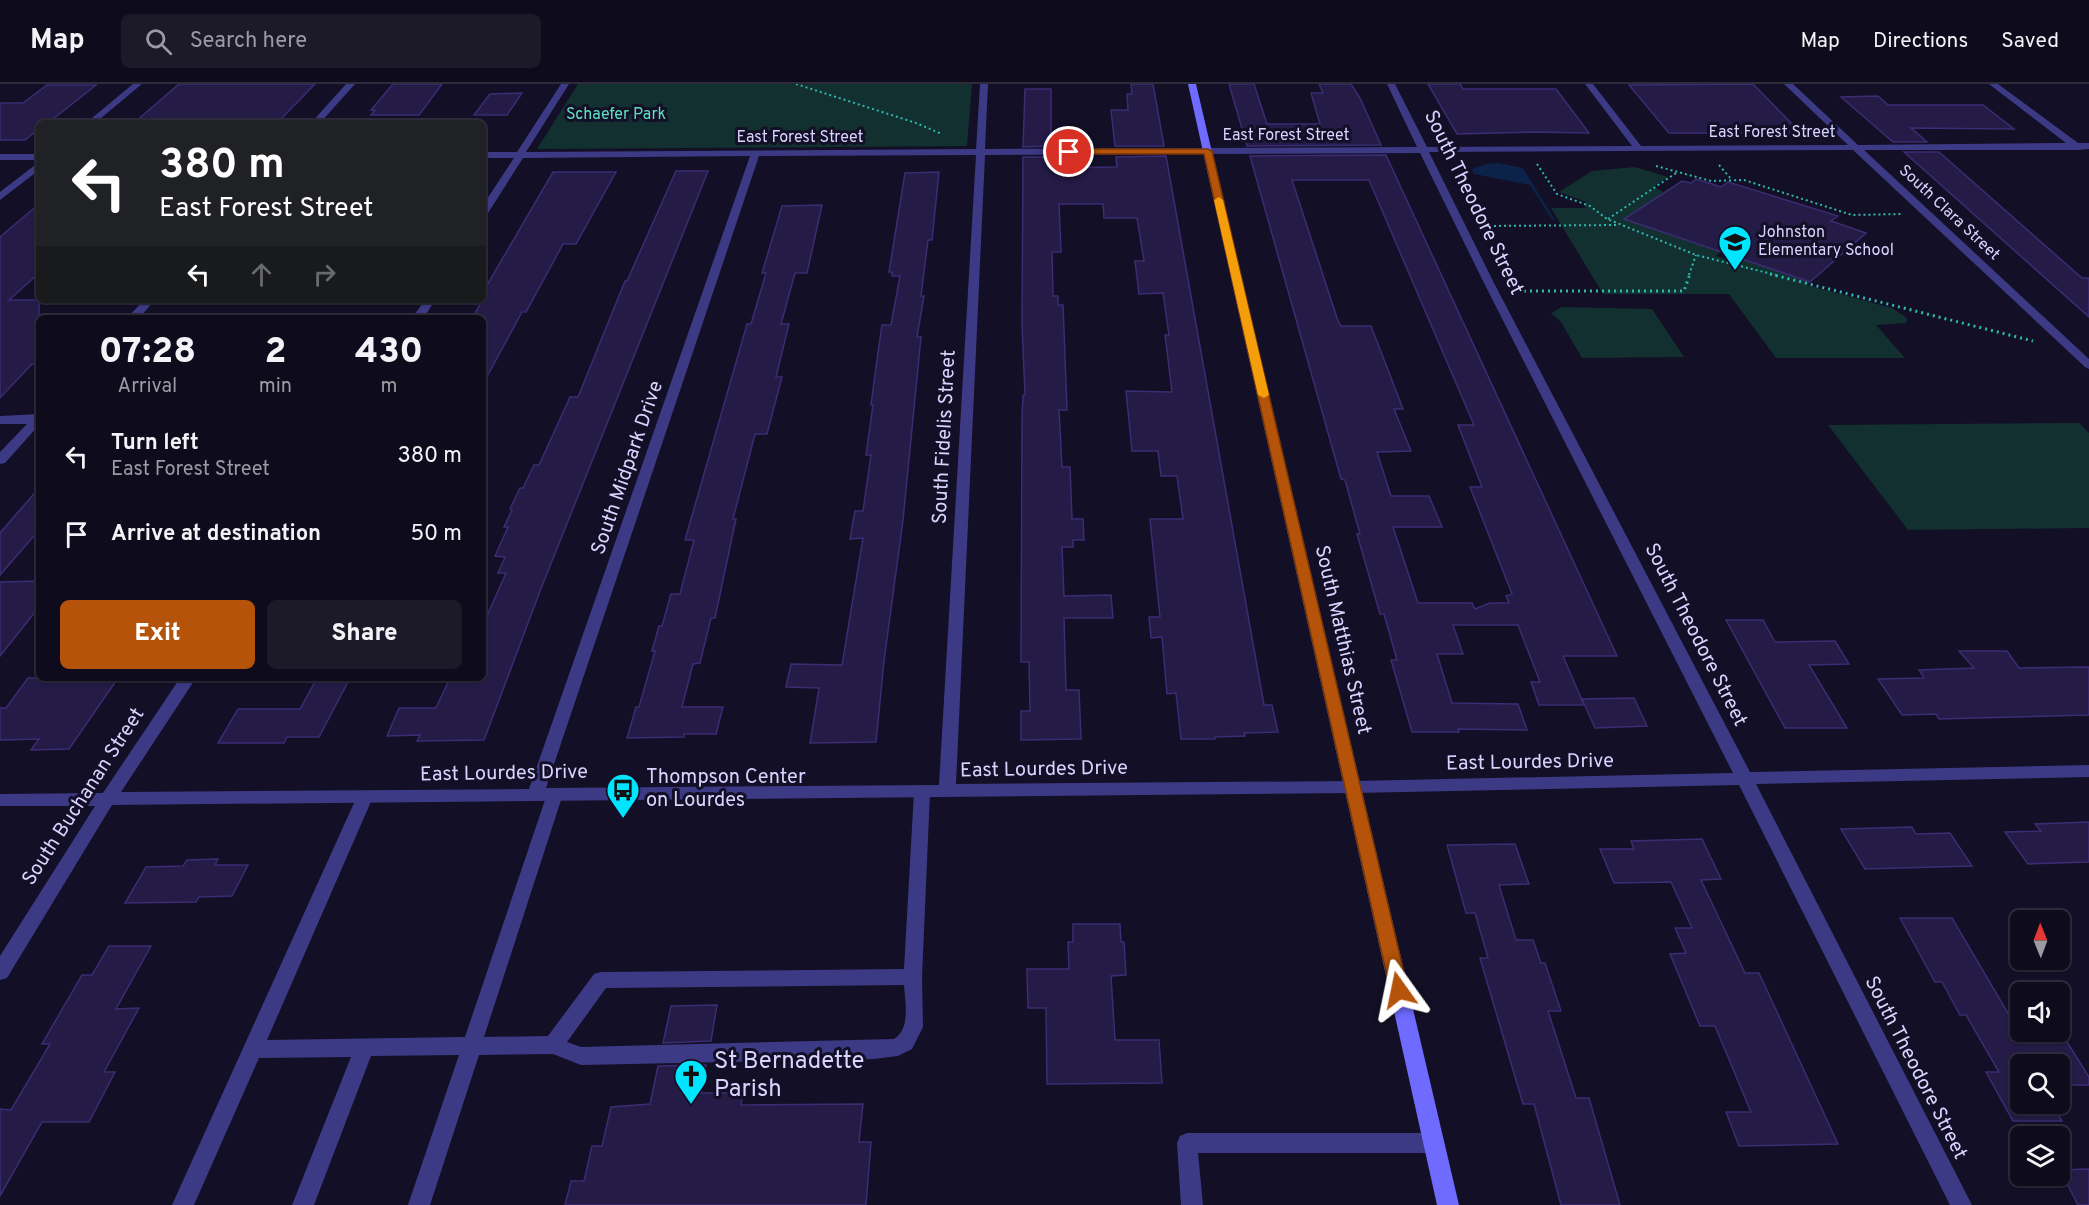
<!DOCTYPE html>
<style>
body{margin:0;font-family:Overpass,sans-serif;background:#1c1929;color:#f1f3f6;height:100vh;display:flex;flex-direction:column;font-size:22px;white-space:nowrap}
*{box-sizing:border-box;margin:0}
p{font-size:20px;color:#9b9ba3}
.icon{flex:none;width:33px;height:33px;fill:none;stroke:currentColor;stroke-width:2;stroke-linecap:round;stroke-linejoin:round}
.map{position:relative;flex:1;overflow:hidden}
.sheet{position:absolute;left:36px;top:231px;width:450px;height:366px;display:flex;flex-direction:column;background:#0e0b1c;border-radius:9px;box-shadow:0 2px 4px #0004,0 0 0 2px #2e2b3b}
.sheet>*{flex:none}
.banner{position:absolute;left:36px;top:36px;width:450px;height:183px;border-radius:9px;box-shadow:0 2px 4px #0004,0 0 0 2px #2e2b3b;background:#202124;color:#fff;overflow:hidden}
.needle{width:39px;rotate:359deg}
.buttons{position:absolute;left:2010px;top:826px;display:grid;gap:12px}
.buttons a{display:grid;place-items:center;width:60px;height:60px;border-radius:9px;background:#0e0b1c;box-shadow:0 2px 4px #0004,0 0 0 2px #2e2b3b;font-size:30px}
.pin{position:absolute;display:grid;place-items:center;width:51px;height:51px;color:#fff;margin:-26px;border:3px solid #fff;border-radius:50%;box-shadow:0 2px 6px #0007}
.me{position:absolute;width:66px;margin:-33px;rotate:348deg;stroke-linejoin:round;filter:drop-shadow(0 0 4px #0008)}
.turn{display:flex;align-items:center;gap:21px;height:126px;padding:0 24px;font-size:27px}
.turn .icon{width:78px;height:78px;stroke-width:2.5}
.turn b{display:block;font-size:42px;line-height:51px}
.lanes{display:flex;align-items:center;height:57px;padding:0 24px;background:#0003;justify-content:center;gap:30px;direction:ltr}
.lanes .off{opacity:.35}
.eta{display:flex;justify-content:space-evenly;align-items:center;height:102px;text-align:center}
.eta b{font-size:36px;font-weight:800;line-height:42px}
.button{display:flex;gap:12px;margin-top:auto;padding:12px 24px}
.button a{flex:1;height:69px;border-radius:9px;background:#b45309;color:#fff;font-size:24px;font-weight:800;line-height:69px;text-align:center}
.button a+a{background:#1c1929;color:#f1f3f6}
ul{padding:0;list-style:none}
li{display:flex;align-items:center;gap:18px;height:78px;padding:0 24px}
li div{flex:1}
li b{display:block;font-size:22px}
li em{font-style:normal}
header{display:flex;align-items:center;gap:36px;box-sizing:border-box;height:84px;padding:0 30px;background:#0e0b1c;border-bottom:2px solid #2e2b3b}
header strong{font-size:28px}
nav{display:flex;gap:33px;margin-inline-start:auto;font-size:21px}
.search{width:420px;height:54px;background:#1c1929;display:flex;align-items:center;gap:15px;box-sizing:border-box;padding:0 21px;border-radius:9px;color:#9b9ba3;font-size:22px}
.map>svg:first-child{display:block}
.green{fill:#12302f}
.water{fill:#0c2248}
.building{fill:#241b47;stroke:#3b2d73;stroke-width:1.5;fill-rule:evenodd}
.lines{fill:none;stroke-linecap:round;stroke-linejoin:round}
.path-far1{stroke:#2fb8b0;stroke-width:2;stroke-dasharray:2 3;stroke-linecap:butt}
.path{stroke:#2fb8b0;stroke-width:3;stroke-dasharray:2 4;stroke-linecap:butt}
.lane{fill:#3d3a85;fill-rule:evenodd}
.street{fill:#3d3a85;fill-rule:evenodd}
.secondary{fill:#6f6bff;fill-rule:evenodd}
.route{fill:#b45309;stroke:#753606;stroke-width:1.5}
.slow{fill:#f59e0b}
.labels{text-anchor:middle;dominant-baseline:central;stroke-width:6;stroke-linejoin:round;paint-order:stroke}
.far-park-label{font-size:16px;fill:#5fe0c0;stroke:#130f26}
.far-street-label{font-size:16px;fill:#d9d4ff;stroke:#130f26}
.far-poi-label{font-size:16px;fill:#d9d4ff;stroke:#130f26;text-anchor:start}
.street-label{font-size:20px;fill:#d9d4ff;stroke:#130f26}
.poi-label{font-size:20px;fill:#d9d4ff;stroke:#130f26;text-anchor:start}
.near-poi-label{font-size:24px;fill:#d9d4ff;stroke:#130f26;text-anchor:start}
</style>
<header>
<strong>Map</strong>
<div class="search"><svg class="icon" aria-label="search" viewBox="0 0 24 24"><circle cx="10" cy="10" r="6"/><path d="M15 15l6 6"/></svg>Search here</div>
<nav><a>Map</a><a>Directions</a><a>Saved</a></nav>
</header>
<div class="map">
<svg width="2089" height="1121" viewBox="0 0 2089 1121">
<rect width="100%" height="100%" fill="#130f26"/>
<path class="green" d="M578 0H972L967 62 537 65Z
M1635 83 1668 93 1654 103 1664 108 1625 135 1720 168 1716 172 1726 175 1732 172 1810 198 1807 201 1892 224 1907 234 1906 239 1876 241 1905 274H1776L1729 210H1603L1551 124H1586L1584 121 1586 118 1559 108 1592 87Z
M1562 223 1652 225 1684 273 1582 274 1561 238 1551 229Z
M2079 339 2089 349V444L1908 446 1828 341Z"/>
<path class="water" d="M1498 79 1523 84 1555 136H1552L1530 101 1474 90 1472 85 1487 80Z"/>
<path class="building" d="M179 0H315L277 39H134Z
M393 0H442L419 31H371L375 26H371Z
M1131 0H1153L1164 62H1115L1111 26H1128L1127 10H1132Z
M1229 0H1254L1267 40H1320L1311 9H1323L1319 0H1351L1360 14 1381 61 1247 62Z
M1428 0H1460L1463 5H1556L1589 49 1533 48 1457 50Z
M1753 0 1801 49H1669L1629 1Z
M47 1H96L48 39H39V45L25 56H0V19H23Z
M1025 5H1051V62L1023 63Z
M522 9 507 31H474L490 10Z
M1878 12 1888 21H1983L2014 45 1911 44 1927 58H1893L1841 13Z
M1904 68H1939L2082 194H2089V233Z
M1386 71 1617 572H1563L1584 621H1539L1531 598H1540L1518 541H1453L1463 570H1437L1452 619 1518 620 1527 646 1458 645 1459 648H1412L1391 576H1397L1384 530H1380L1357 450H1360L1345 396 1341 395 1250 72ZM1292 96H1369L1474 341H1458L1482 403H1470L1512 510 1506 512 1509 519H1490L1475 525 1472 519H1418L1393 443H1442L1429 412H1391L1377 368 1411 367 1394 325H1403L1371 242H1341L1338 237Z
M1166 72 1264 621H1272L1278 648 1244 649 1245 652 1215 653V655H1181L1176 609 1167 610 1162 553 1151 554 1149 533H1160L1150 435H1183L1177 392H1161L1158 367H1132L1126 307 1172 308 1165 251H1169L1163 209 1139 210 1135 177H1144L1137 134H1104L1103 120H1059L1061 168H1052L1053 212H1058V221H1063L1064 247 1067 326H1059L1062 383H1070L1072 435H1083L1084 456H1073V463H1062L1064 512 1111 511 1113 534H1064L1066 606H1079L1081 655 1021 656V627H1030L1029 578H1021L1022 332 1023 311H1025L1022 240 1023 73H1051L1050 84 1117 83 1116 73Z
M676 87H708L542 502 484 656 417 657 420 651 387 652 399 624H436L450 594H483V541L506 489H498L505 473 495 472 508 443H504L512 426 510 425 520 404H523L534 381H539L570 313H578L625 197H627Z
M553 88H616L576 160H563L526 228H522L483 300V234H472L483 216V208Z
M939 88 932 156H928L921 212H924L917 253H921L903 436 884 577 876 658 810 659 819 604 786 603 791 580 842 581 863 454 850 455 855 427H863L871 371H866L873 321H871L878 268 882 241H891L900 192H892V188H889L905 89Z
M1696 95 1721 103 1728 98 1838 132 1831 137 1866 149 1810 198 1624 135 1682 97 1691 99Z
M39 120V189L9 216H39V280H32L0 314V153Z
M822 121 807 189H795L781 240H789L776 293H782L767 350H755L733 435H736L715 534H711L700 579 693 580 682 623H723L716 650H684V653L627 654 636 623H639L655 567H652L659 542H662L671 510H680L694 456H685L735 282 747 240H751L766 189H762L782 122Z
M39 404V446L0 491V449Z
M39 497V523L0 572V498Z
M1726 536H1763L1775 558 1835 557 1849 580 1809 581 1847 644H1785Z
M1959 567H2007L2019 584 2089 583V631L1939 635 1936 630 1902 631 1878 595 1924 594 1919 586 1974 584Z
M28 594H118L69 665 31 666 39 655 0 656V624H6Z
M317 594H350L319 653H287L284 659H218L238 625H300Z
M1634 614 1647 642 1595 644 1582 615Z
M2089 738V778L2028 780 2005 748 2041 747 2035 740Z
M1912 743 1916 750 1950 749 1972 782 1865 785 1841 745Z
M1702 755 1721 795 1701 796 1745 889H1759L1838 1060 1739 1062 1726 1028H1751L1715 942H1700L1670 870 1686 869 1675 844H1692L1671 798 1614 799 1600 765H1634L1631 757Z
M1515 760 1529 800 1499 801 1516 856H1533L1541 879H1545L1561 927H1548L1576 1014H1589L1620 1121H1561L1534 1020H1523L1480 874H1488L1475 829H1466L1447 761Z
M218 775 215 781H248L232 812 199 813 196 818 125 819 146 783 183 782 187 776Z
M1900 834H1952L2022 953H2064L2089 993V1001H2060V981H2020V1020H2052L2062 1037H2013L1986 988H1999L1966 931H1960L1942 898H1935Z
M1073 840H1120L1121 858H1124L1126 891 1111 892 1115 956H1159L1162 999 1047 1000 1046 924H1028L1027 885H1069L1068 858H1073Z
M109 862H151L116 925 139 924 104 988H115L89 1038H42L0 1112V1025L11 1026 50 960H42L82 891H92Z
M717 921 711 957 663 959 671 922Z
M706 981 701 1009H743L741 1021 863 1020 859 1058H871L866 1121H565L571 1097H584L592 1062H602L611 1023 650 1020 658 982Z
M2089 1085V1121H2078L2060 1086Z"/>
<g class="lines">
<path class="path-far1" d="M796 0 916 39 942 50
M1537 80 1557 110 1590 122 1607 135 1696 171 1776 191
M1719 81 1732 96
M1656 82 1711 97 1744 96 1852 131 1902 130
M1608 135 1676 89
M1484 142 1618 141
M1689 191 1696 171"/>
<path class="path" d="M1770 190 2033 257
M1518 207H1684L1690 190"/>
<path class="lane" d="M922 702 928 704 930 708 922 893 923 943 912 965 898 972 874 975 581 981 553 970 479 971 430 1121H408L459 971 371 972 314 1121H292L351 973 259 974 194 1121H172L359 708 365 707 371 708 373 713 267 956 465 953 547 710 549 705 555 704 561 705 563 710 484 953 548 952 594 890 601 888 904 885 914 708 916 704ZM904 901C905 917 911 945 894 955L581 963 567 958 606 904Z
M1187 1049H1433L1440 1052 1443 1059 1440 1066 1433 1069H1198L1203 1121H1181L1177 1059 1180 1052Z"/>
<path class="street" d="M133 0H142L95 39H86Z
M346 0H355L320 39H311Z
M561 0H569L526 68 976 65 980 0H988L985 65 1417 63 1387 0H1395L1427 63 1632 62 1585 0H1593L1641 62 1848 61 1784 0H1793L1858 61 2066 59 1989 0H1998L2078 59H2089V65L2077 66H1864L2089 275V285L2085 283 1853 66 1429 68 1494 199 1750 688 2089 681V693L1756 700 1972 1121H1950L1739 701 1354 709 112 721 7 894 0 896V872L95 722H0V710L103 709 180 594H196L121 708 529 705 750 72 523 74 488 129 483 132V121L514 74H483V68H517ZM1420 69 1484 199 1733 689 1354 697 956 700 985 71ZM976 71 939 701 546 704 759 72Z
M0 70H39V76H0Z
M39 78V86L0 116V108Z
M144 216H155L139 234H127Z
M425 216H435L424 234H412Z
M39 330V341L5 379 0 380V368L27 340H0V332Z"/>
<path class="secondary" d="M1188 0H1196L1459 1121H1437Z"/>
</g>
<path class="route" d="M1069 65H1208L1212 67 1408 906 1405 911 1399 913 1393 911 1390 906 1204 70H1066L1065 68Z"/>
<path class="slow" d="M1219 113 1223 116 1269 311 1264 314 1258 311 1214 116Z"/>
<defs>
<symbol id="school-pin" viewBox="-11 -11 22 30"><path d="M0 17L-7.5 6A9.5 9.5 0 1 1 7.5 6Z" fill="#00e5ff" stroke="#130f26"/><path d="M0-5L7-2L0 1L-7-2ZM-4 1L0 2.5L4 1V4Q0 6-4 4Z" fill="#111"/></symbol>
<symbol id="bus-pin" viewBox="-11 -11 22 30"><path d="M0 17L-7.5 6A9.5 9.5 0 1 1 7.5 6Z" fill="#00e5ff" stroke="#130f26"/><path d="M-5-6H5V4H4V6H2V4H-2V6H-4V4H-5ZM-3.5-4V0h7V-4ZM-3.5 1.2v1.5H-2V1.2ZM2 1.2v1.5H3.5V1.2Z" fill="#111"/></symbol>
<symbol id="church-pin" viewBox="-11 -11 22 30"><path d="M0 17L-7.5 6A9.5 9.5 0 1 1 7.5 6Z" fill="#00e5ff" stroke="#130f26"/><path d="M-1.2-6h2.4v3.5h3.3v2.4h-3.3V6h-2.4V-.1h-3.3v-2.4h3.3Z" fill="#111"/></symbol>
</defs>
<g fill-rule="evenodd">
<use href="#school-pin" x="1716" y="139" width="38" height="52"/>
<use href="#bus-pin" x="604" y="687" width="38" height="52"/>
<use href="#church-pin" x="672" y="973" width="38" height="52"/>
</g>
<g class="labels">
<g class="far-park-label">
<text x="616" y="31">Schaefer Park</text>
</g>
<g class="far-street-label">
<text x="1772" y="49">East Forest Street</text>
<text x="1286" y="52">East Forest Street</text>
<text x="800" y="54">East Forest Street</text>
<text transform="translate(1949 129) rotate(43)">South Clara Street</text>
</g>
<g class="far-poi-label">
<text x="1758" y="149">Johnston<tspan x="1758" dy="18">Elementary School</tspan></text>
</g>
<g class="street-label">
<text transform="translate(1473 119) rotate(64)">South Theodore Street</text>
<text transform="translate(945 353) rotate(-87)">South Fidelis Street</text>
<text transform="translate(628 384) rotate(-71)">South Midpark Drive</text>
<text transform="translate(1695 551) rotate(63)">South Theodore Street</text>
<text transform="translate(1342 556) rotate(77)">South Matthias Street</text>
<text transform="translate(1530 679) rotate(-1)">East Lourdes Drive</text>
<text transform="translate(1044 686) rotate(-1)">East Lourdes Drive</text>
<text transform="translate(504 690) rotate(-1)">East Lourdes Drive</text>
<text transform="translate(84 713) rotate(-57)">South Buchanan Street</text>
<text transform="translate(1915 984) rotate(63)">South Theodore Street</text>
</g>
<g class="poi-label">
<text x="646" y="694">Thompson Center<tspan x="646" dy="23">on Lourdes</tspan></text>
</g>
<g class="near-poi-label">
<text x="714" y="978">St Bernadette<tspan x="714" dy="28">Parish</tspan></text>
</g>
</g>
</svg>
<div class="buttons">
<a><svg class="needle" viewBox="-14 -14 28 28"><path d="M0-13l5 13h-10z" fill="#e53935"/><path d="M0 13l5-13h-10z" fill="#9b9ba3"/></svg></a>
<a><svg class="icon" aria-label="sound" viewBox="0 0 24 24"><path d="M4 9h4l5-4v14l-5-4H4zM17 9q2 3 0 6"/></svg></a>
<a><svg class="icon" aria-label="search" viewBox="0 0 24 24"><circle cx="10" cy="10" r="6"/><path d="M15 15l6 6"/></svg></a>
<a><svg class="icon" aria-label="layers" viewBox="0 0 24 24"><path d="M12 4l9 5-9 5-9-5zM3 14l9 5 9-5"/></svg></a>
</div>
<div class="pin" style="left:1069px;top:68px;background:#d93025"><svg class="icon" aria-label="arrive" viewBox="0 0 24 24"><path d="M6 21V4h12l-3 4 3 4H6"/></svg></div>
<svg class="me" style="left:1399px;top:906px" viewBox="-20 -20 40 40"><path d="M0-17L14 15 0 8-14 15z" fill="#b45309" stroke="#fff" stroke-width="4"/></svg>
<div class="banner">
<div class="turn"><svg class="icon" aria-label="left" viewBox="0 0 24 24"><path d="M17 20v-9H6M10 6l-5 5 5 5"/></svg><div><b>380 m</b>East Forest Street</div></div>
<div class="lanes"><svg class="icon" aria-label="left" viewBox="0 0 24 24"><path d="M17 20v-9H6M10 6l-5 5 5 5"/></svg><svg class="icon off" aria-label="ahead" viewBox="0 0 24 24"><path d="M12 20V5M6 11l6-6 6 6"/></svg><svg class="icon off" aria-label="right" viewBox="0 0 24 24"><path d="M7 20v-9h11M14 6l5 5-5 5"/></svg></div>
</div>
<section class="sheet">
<div class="eta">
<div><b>07:28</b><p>Arrival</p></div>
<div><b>2</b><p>min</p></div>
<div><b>430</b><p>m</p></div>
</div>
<ul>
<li><svg class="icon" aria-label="left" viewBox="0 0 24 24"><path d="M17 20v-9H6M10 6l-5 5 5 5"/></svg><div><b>Turn left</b><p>East Forest Street</p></div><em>380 m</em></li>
<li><svg class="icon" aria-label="arrive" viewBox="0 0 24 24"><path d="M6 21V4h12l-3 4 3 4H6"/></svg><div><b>Arrive at destination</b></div><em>50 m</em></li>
</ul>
<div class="button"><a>Exit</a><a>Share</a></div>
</section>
</div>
